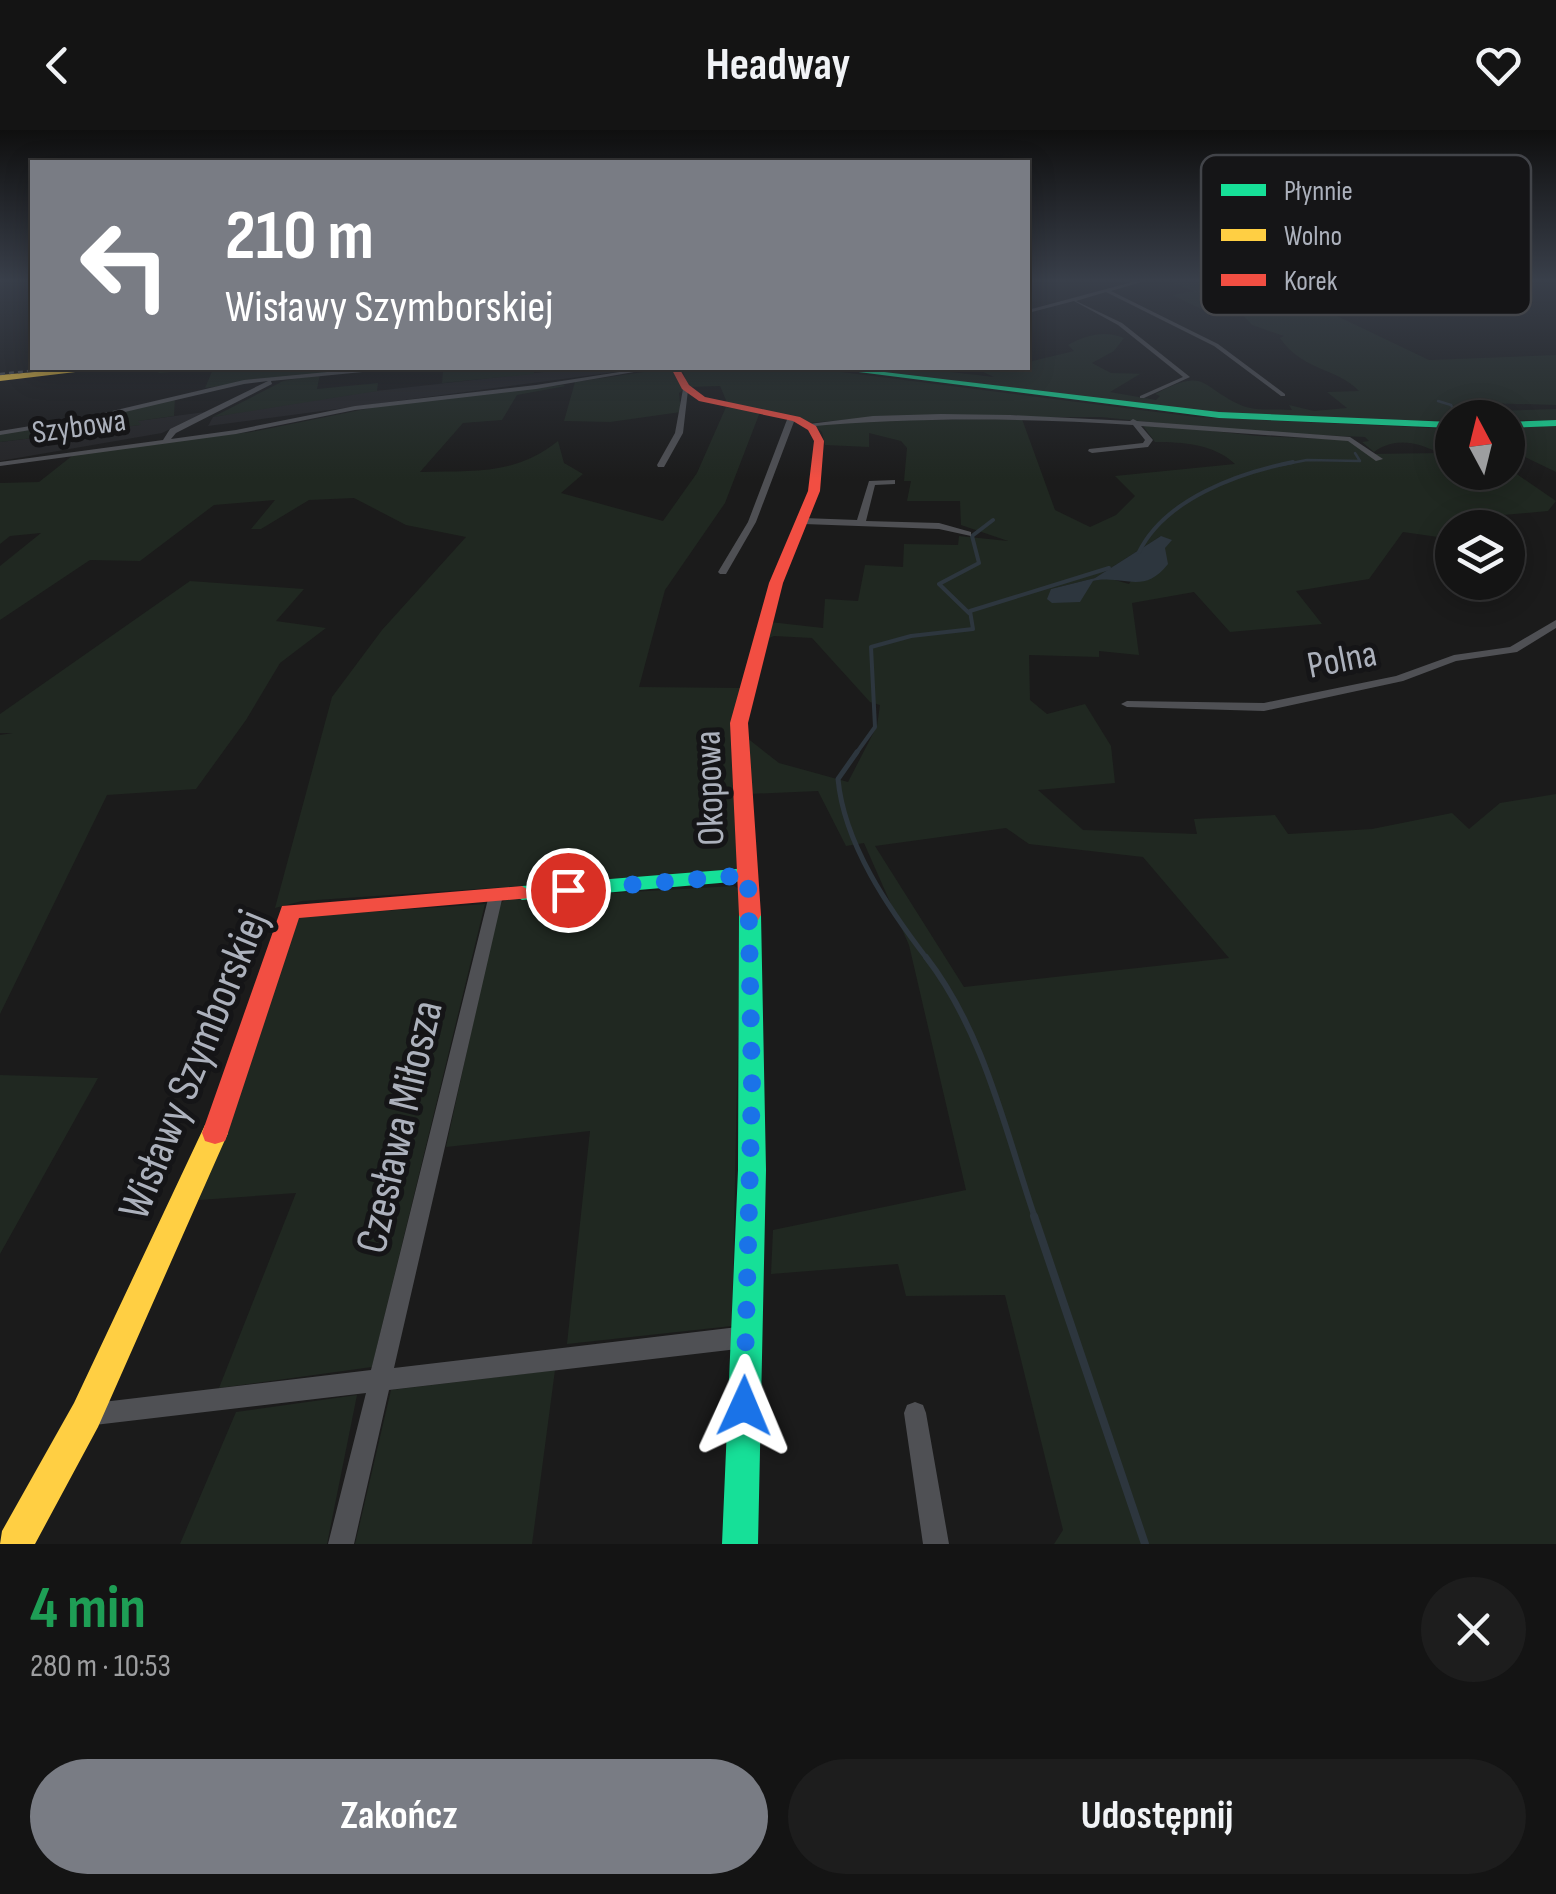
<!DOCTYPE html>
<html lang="pl">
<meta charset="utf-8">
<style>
body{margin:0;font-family:"Sofia Sans Condensed",sans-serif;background:#1d1d1d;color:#f1f3f6;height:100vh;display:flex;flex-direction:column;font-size:38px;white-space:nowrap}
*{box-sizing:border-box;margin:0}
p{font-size:32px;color:#9d9ea0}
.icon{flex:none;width:55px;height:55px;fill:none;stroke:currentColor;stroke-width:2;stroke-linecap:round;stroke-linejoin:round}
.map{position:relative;height:1414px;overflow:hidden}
.panel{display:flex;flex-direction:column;background:#141414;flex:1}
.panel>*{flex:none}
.guide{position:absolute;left:30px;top:30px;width:1000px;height:210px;border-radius:0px;box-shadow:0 5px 25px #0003,0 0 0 2px #333334;background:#797c84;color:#fff;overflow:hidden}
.needle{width:65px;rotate:353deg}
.fabs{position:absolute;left:1435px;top:270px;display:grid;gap:20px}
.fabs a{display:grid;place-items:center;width:90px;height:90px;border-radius:50%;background:#141414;box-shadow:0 5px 25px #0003,0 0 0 2px #333334;font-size:50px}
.pin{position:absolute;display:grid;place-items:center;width:85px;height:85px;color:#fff;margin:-42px;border:5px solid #fff;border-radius:50%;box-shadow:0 2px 10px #0007}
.me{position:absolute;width:110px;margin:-55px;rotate:1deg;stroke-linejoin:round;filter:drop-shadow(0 0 8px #0008)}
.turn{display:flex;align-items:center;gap:35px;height:210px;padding:0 30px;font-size:45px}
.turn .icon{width:130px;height:130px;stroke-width:2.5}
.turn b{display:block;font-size:70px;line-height:85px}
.round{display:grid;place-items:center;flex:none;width:105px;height:105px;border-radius:52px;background:#1d1d1d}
.overview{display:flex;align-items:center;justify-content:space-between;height:170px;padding:0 30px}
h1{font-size:60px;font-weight:700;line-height:75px;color:#1e9e55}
.cta{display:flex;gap:20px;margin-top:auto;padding:20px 30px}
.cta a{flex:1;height:115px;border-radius:60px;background:#797c84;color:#fff;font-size:40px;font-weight:700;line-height:115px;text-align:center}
.cta a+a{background:#1d1d1d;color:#f1f3f6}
header{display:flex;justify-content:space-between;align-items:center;height:130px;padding:0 30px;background:#141414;font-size:45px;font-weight:700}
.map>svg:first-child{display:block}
.built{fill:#252527}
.green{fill:#202821;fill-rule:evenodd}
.water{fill:#2d363e}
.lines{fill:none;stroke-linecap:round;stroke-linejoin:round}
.stream-far4{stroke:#2d363e;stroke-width:2.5}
.stream-far3{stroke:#2d363e;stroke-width:4}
.stream-far2{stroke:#2d363e;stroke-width:5}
.stream-far1{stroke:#2d363e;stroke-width:6}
.stream{stroke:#2d363e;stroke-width:8}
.street{fill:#4f5054;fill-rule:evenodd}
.fast{fill:#16e098;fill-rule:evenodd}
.slow{fill:#ffcf43;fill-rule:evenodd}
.jam{fill:#f24e42;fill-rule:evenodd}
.rail{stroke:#4f5053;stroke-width:2.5;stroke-dasharray:5 4;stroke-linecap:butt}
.route{stroke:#1a73e8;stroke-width:18;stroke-dasharray:0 32.4}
.labels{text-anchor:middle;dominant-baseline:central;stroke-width:10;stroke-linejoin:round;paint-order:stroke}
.far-street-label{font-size:32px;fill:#acb1bc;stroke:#151517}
.street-label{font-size:38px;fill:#acb1bc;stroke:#151517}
.near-street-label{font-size:45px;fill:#acb1bc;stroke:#151517}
.key{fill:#151517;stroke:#424449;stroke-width:2.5}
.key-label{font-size:28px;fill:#acb1bc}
</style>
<header><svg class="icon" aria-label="back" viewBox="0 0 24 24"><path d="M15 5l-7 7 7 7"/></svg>Headway<svg class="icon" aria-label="heart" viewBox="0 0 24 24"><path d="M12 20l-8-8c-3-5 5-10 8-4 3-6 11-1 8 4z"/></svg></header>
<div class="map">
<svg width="1556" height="1414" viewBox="0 0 1556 1414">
<rect width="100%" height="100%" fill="#1b1b1b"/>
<path class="built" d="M578 238H646L208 296 213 287 314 268Z
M205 282 162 303 0 331V312L139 295 137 291Z"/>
<path class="green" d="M1167 151H1283L1265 154 1276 163 1262 167 1285 180 1315 179 1287 166H1301L1326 177 1376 174 1383 181 1337 186 1429 230 1556 225V275L1483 273 1496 281 1556 279V290L1351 291 1206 282 854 238H917L994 247 979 240 1028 238V232L1074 221 1068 215C1086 205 1105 200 1124 208L1114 221 1092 233 1111 243 1150 244H1140L1110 262 1156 270 1160 266 1155 264C1208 236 1199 257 1243 276 1256 281 1277 279 1292 280L1289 275 1314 281 1347 278 1327 262 1359 261C1336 237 1302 241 1280 208L1284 206 1252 195 1239 181 1203 180 1172 165 1194 161Z
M163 238H222V241L362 238 205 258 213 239 158 243Z
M482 238H535L534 244 442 253 443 241Z
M671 238 683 260 679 263 681 282 610 292 564 291 575 252Z
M682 238H810L1196 287 1452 299V342H1508V338L1556 371 1548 381 1503 385 1521 416 1508 415V398H1452V409L1403 402 1369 449 1296 461 1322 494 1230 502 1194 462 1132 473 1139 525 1099 521V527L1029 525 1030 570 1047 584 1085 574 1111 616 1115 653 1038 660 1083 700 1197 704 1194 689 1275 685 1288 704 1372 699 1452 683 1469 699 1500 673 1556 664V1414H1054L1063 1400 1005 1165 906 1166 898 1134 771 1144 773 1100 966 1060 909 815 864 713 846 716 818 661 748 664 742 604 779 633 848 652 877 596 880 575 870 572 812 508 774 506 764 510 770 492 823 498 825 469 858 471 865 435 903 437 904 414 958 415 959 406 1008 411 961 395 960 371H907L911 351H904L907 318 901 311 869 303V317L825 315 822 302 813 295 875 290 1022 289 1055 380 1090 397 1116 385 1135 366 1115 346 1235 334C1214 314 1183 312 1155 312L1141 293 1258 306 1348 310 1369 324 1440 323C1418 313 1396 306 1374 322L1362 312 1369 311 1365 307 1245 302 1101 287H877L808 293 728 275 720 256 688 257ZM1161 406 1129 454 1108 448 1051 459 1095 448ZM1006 698 1029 714 1143 727 1229 828 964 857 875 716Z
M320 244 317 259 378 253 377 261 213 287 283 251Z
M563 255 566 256 517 265 502 290 463 293 420 342C473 340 514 346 558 311L564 333 583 344 561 363 663 391 697 343 726 277 760 282 725 373 665 460 639 557 742 558 730 595 737 741 302 771 275 778 332 567 382 500 466 407 406 395 354 368 309 370 261 399H251L275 370 214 375 140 431 90 430 0 490V436L41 403 10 406 0 414V353L39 352 77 322 251 302 395 273Z
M175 268 174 286 138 291 141 295 0 312V304L79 292Z
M1556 295V342L1525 327 1508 328V298Z
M190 451 304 459 276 491 326 498 280 533 246 590 196 659 107 665 0 884V605L13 603H0V584Z
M734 756 741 760 732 1196 567 1214 590 1001 446 1017 499 774 507 769Z
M485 774 372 1237 219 1258 296 1063 199 1070 297 787Z
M0 945 98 948 0 1124Z
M555 1240 532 1414H355L391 1260Z
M357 1265 327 1414H180L236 1282Z"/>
<path class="water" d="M1161 406 1172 410 1165 418 1168 434C1143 466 1124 444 1093 451L1080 472 1052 473 1047 469 1051 459 1095 448Z"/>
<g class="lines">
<path class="stream-far4" d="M1438 271 1451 275 1455 283
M1436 316 1452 312
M1281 335 1307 330 1360 331 1355 323"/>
<path class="stream-far3" d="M1139 422C1165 369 1238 343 1293 332
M969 483 939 454 979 433 972 406 993 390
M855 625 875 597 871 517 911 506 973 499 970 481 1109 438"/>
<path class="stream-far2" d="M857 622 838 649C844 714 889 779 928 830"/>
<path class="stream-far1" d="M926 827C984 902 1005 1000 1035 1088"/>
<path class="stream" d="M1034 1086 1145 1414"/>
<path class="street" d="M1136 151H1145L1111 161 1218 214 1285 264V266H1281L1214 216 1106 162 1076 171 1122 193 1190 247 1144 268H1140V266L1183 247 1118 195 1074 171 1028 183V180Z
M369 238H470L467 240H383L271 251 272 254 176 303 171 309 236 300 355 276 536 255 645 238H657L536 259 355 280 236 304 0 336V332L163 310 170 299 268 251 244 254 91 290 0 305V301L91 286 244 250Z
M683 259 688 260 683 303 664 337H658L657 335 675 303Z
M941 284 1010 285 1130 291 1133 289 1137 291 1350 307 1383 329 1376 331 1348 311 1141 296 1153 310 1148 317 1092 323 1088 321 1089 319 1143 313 1145 310 1133 295C1023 288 915 287 805 297L801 295 873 286Z
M788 287 795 289 756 392 726 444H720L718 442 748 392Z
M895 350V354L875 355 866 391 939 393 971 402V406L939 399 804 394 800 391 804 388 857 390 869 351Z
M1556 490V498L1517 522 1456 531 1403 551 1264 581 1127 577 1121 574 1127 571 1264 573 1396 546 1454 525 1510 517Z
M496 760 503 765 394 1238 746 1196 754 1200 757 1207 754 1214 746 1218 389 1260 354 1414H328L366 1263 86 1296 78 1293 75 1285 78 1277 86 1274 371 1240 489 765Z
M915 1272 923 1275 926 1283 949 1414H923L904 1283 907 1275Z"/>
<path class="fast" d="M827 238H851L1219 282 1452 292V298L1219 288Z
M1556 290V296L1508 298V292Z
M748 738 758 745 755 750 522 770 511 763 522 756Z
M750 778 758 780 761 785 766 1040 758 1414H722L738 1040 739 785 742 780Z"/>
<path class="slow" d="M81 238H109L0 251V245Z
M215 992 225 995 228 1003 98 1297 35 1414H0L2 1401 74 1273 205 995Z"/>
<path class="jam" d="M671 238H679L689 255 705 267 800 287 816 296 824 311 820 361 783 453 748 593 761 785 758 790H742L739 785 730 593 769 453 808 361 814 311 808 300 793 291 699 271 682 259Z
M522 756 533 763 530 768 299 788 228 1003 225 1011 215 1014 205 1011 202 1003 282 776Z"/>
<path class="rail" d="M0 244 60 238"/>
</g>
<linearGradient id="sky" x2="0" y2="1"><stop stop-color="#0f0f0f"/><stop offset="0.43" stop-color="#393f4a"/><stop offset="1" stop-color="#393f4a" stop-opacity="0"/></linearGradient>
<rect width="1556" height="349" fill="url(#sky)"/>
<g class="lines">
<path class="route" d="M568 760 748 745 752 955 744 1276"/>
</g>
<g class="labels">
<g class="far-street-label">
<text transform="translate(79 297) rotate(-8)">Szybowa</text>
</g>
<g class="street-label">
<text transform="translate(1342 530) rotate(-11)">Polna</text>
<text transform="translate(710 658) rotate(-92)">Okopowa</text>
</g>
<g class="near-street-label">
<text transform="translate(194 935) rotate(-68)">Wisławy Szymborskiej</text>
<text transform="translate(400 997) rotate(-77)">Czesława Miłosza</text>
</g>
</g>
<rect x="1201" y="25" width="330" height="160" rx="15" class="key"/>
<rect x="1221" y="54" width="45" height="12" fill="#16e098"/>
<rect x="1221" y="99" width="45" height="12" fill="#ffcf43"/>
<rect x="1221" y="144" width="45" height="12" fill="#f24e42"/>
<g class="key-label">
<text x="1284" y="70">Płynnie</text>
<text x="1284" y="115">Wolno</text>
<text x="1284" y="160">Korek</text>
</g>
</svg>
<div class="fabs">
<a><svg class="needle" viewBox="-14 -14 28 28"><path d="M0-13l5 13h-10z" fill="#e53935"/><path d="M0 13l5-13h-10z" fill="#9d9ea0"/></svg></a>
<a><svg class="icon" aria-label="layers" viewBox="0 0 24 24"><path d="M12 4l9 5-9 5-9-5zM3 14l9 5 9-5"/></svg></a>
</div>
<div class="pin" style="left:568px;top:760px;background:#d93025"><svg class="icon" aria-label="arrive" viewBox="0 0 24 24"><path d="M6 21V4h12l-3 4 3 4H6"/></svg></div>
<svg class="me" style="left:744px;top:1276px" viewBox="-20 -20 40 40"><path d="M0-17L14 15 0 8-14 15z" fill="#1a73e8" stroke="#fff" stroke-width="4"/></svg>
<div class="guide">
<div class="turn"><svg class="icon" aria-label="left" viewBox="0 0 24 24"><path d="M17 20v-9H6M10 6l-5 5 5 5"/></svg><div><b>210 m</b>Wisławy Szymborskiej</div></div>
</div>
</div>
<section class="panel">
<div class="overview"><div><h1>4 min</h1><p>280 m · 10:53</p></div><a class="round"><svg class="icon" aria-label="close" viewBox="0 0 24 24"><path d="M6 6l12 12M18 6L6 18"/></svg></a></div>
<div class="cta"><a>Zakończ</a><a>Udostępnij</a></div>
</section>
